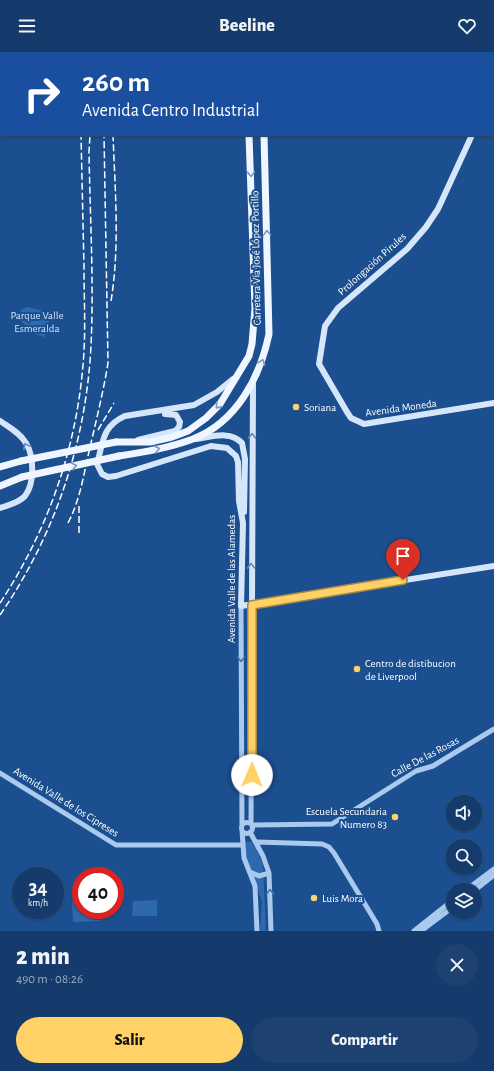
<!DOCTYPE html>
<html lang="es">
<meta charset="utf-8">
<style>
body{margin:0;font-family:"Alegreya Sans",sans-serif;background:#1d4271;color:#f1f3f6;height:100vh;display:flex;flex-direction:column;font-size:15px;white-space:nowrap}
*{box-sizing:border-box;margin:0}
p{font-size:13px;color:#9dadc1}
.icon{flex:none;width:22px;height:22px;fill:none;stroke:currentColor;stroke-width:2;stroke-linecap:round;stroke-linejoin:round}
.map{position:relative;height:879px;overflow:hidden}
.panel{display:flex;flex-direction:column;background:#143b6b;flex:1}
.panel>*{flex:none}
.hud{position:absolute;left:0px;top:0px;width:494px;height:84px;box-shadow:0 1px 3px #0004,0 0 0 1px #33557e;background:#1a4fa0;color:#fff;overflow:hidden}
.buttons{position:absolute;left:446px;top:743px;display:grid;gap:8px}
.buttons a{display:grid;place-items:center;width:36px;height:36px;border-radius:50%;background:#143b6b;box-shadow:0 1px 3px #0004,0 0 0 1px #33557e;font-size:20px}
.speed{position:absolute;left:12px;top:815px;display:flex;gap:8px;font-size:20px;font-weight:700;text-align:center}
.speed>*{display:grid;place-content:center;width:52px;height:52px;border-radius:50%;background:#143b6b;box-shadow:0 1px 3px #0004,0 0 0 1px #33557e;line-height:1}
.speed small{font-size:10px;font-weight:400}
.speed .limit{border:6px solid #d22;background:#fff;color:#111}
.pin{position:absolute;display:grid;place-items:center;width:34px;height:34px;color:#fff;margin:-41px -17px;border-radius:50% 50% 50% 0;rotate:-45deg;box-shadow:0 0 4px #0007}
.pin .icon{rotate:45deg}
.me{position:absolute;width:44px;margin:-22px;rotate:1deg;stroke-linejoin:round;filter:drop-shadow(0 0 3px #0008)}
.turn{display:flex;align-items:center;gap:14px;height:84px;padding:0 16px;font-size:18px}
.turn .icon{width:52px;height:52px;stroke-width:2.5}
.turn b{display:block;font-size:28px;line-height:34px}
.round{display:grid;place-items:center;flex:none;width:42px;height:42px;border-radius:21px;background:#1d4271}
.summary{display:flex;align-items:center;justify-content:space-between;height:68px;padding:0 16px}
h1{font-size:24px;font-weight:800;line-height:30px}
.cta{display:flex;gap:8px;margin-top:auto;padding:8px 16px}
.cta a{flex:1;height:46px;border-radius:24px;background:#ffd166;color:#111;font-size:16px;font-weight:800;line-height:46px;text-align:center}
.cta a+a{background:#1d4271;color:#f1f3f6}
header{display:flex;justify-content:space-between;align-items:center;height:52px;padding:0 16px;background:#143b6b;font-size:18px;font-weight:800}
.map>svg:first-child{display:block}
.green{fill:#2e69ad}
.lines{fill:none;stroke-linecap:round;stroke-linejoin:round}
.tertiary{stroke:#a9c9ee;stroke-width:5}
.secondary{stroke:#d6e6fa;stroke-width:6}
.primary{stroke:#f0f6ff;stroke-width:7}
.rail{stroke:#fff;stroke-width:1.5;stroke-dasharray:7 3;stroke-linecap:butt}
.primary-bridge{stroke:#f0f6ff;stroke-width:7}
.oneway{stroke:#7b9ac1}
.oneway2{stroke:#668bba}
.oneway3{stroke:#4674ac}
.route-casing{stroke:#a68842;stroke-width:10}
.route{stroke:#ffd166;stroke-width:7}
.poi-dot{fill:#ffd166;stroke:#1b4f8f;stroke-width:1.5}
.labels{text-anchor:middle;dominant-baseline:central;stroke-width:4;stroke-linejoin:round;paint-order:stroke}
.street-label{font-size:11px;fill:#fff;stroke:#1b4f8f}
.park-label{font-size:11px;fill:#cfe3fa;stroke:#1b4f8f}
.poi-label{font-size:11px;fill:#fff;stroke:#1b4f8f;text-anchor:start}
</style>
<header><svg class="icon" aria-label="menu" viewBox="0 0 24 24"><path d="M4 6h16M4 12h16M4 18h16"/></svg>Beeline<svg class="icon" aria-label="heart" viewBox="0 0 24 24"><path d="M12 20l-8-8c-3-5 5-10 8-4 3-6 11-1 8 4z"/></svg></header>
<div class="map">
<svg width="494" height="879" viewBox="0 0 494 879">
<rect width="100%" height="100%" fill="#1b4f8f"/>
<path class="green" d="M29 255 50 261V267L45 285 30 281 27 275 19 267 21 257Z
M245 790H252L263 812 266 879H260L262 849 247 811Z
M81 847V858H100L101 869 73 870 72 848Z
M157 848V864H132L133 849Z"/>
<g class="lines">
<path class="tertiary" d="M241 554 242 774
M0 721 116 793H242
M241.5 776a5.5 5.5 0 1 1 11 0a5.5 5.5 0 1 1-11 0Z
M251 772 252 553
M252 773 332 772 416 719 433 714 494 677
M242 778 244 806 255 834 257 879
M250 780 263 804 269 821 271 879
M257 790 322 792 329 795 334 801 377 872 379 879
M250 820 259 824 269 821
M466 838 494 817
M475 838 494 823
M414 879 453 848
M421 879 453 855"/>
<path class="secondary" d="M493 44 494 42
M472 83 438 157 426 175 407 197 338 256 325 274 319 312 347 360 351 366 364 372 494 351
M233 327 217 340 194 353 125 364C102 374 103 391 97 412L102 422 108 425 116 424 211 394 227 396 236 404 238 410 239 449 243 471 241 554 494 514
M0 369C9 375 20 381 26 391 34 404 35 431 25 444 19 451 8 453 0 456
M196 387C211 385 230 378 242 391L245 407 244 460
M138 388 175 379 179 375 180 370 176 363 165 362
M252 553 253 332"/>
<path class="primary" d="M249 1V0
M264 1V0
M116 390H150L172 385 188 379 206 366 220 352 249 304 252 292 255 256 249 83
M119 404C144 400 169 396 193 387 237 370 260 325 269 282L264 83
M0 415 21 409
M0 434 22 425"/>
<path class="rail" d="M79 0V1
M91 0V1
M97 0V1
M111 249C120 194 115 138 113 83
M98 378 114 351
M79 454V482
M68 471C79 450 83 427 88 404 95 373 103 342 108 311L104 83
M0 551C47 480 76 398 83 313 86 281 84 248 84 216 83 172 82 127 81 83
M0 563C55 483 86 391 91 294 94 230 90 165 89 100L90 83"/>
<path class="primary-bridge" d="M21 409 116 390
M22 425 119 404"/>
</g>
<defs><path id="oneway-chevron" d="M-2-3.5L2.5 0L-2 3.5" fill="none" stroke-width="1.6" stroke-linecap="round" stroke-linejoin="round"/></defs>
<g class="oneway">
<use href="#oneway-chevron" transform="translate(251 122) rotate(88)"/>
<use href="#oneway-chevron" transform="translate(267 181) rotate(-92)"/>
<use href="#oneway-chevron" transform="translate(262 310) rotate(-71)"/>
<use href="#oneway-chevron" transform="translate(218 354) rotate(132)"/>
<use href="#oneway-chevron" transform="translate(157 397) rotate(-11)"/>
<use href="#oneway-chevron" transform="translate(74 414) rotate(-12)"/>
</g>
<g class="oneway2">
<use href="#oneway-chevron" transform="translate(252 384) rotate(-89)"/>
<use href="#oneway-chevron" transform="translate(26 394) rotate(-118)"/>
<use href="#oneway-chevron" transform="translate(251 514) rotate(-91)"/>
</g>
<g class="oneway3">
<use href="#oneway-chevron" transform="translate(241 607) rotate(90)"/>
<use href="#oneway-chevron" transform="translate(270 840) rotate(-92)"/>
</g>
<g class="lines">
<defs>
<path id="route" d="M252 723V553L403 528"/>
</defs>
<use href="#route" class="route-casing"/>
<use href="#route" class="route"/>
</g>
<g class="poi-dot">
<circle cx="296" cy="355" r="4"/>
<circle cx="357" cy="617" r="4"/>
<circle cx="395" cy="765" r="4"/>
<circle cx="314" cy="846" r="4"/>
</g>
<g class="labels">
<g class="street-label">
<text transform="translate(256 206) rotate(-91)">Carretera Vía José López Portillo</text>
<text transform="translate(372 212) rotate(-42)">Prolongación Pirules</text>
<text transform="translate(401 356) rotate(-8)">Avenida Moneda</text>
<text transform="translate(231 527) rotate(-90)">Avenida Valle de las Alamedas</text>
<text transform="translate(425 705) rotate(-28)">Calle De las Rosas</text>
<text transform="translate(66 750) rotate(32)">Avenida Valle de los Cipreses</text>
</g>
<g class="park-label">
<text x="37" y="263">Parque Valle<tspan x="37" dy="13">Esmeralda</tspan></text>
</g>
<g class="poi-label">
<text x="304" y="355">Soriana</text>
<text x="365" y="611">Centro de distibucion<tspan x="365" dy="13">de Liverpool</tspan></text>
<text x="387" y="759" text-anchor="end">Escuela Secundaria<tspan x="387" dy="13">Numero 83</tspan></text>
<text x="322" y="846">Luis Mora</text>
</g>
</g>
</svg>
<div class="buttons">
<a><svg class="icon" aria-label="sound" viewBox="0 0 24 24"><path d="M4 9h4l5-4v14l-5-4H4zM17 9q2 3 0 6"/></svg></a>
<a><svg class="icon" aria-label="search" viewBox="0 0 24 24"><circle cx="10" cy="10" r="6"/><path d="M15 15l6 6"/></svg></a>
<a><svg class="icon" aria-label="layers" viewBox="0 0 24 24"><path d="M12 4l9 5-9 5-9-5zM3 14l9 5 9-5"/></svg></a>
</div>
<div class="speed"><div>34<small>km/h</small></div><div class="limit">40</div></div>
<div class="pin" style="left:403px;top:528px;background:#d93025"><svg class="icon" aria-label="arrive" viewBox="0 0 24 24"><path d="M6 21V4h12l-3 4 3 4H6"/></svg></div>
<svg class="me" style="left:252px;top:723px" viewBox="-20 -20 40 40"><circle r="19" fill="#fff"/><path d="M0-13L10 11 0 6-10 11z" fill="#ffd166"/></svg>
<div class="hud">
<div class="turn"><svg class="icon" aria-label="right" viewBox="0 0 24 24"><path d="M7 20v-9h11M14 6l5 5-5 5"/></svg><div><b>260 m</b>Avenida Centro Industrial</div></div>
</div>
</div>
<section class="panel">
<div class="summary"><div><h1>2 min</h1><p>490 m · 08:26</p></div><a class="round"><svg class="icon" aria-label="close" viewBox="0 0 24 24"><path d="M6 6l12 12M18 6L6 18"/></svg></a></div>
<div class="cta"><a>Salir</a><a>Compartir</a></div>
</section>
